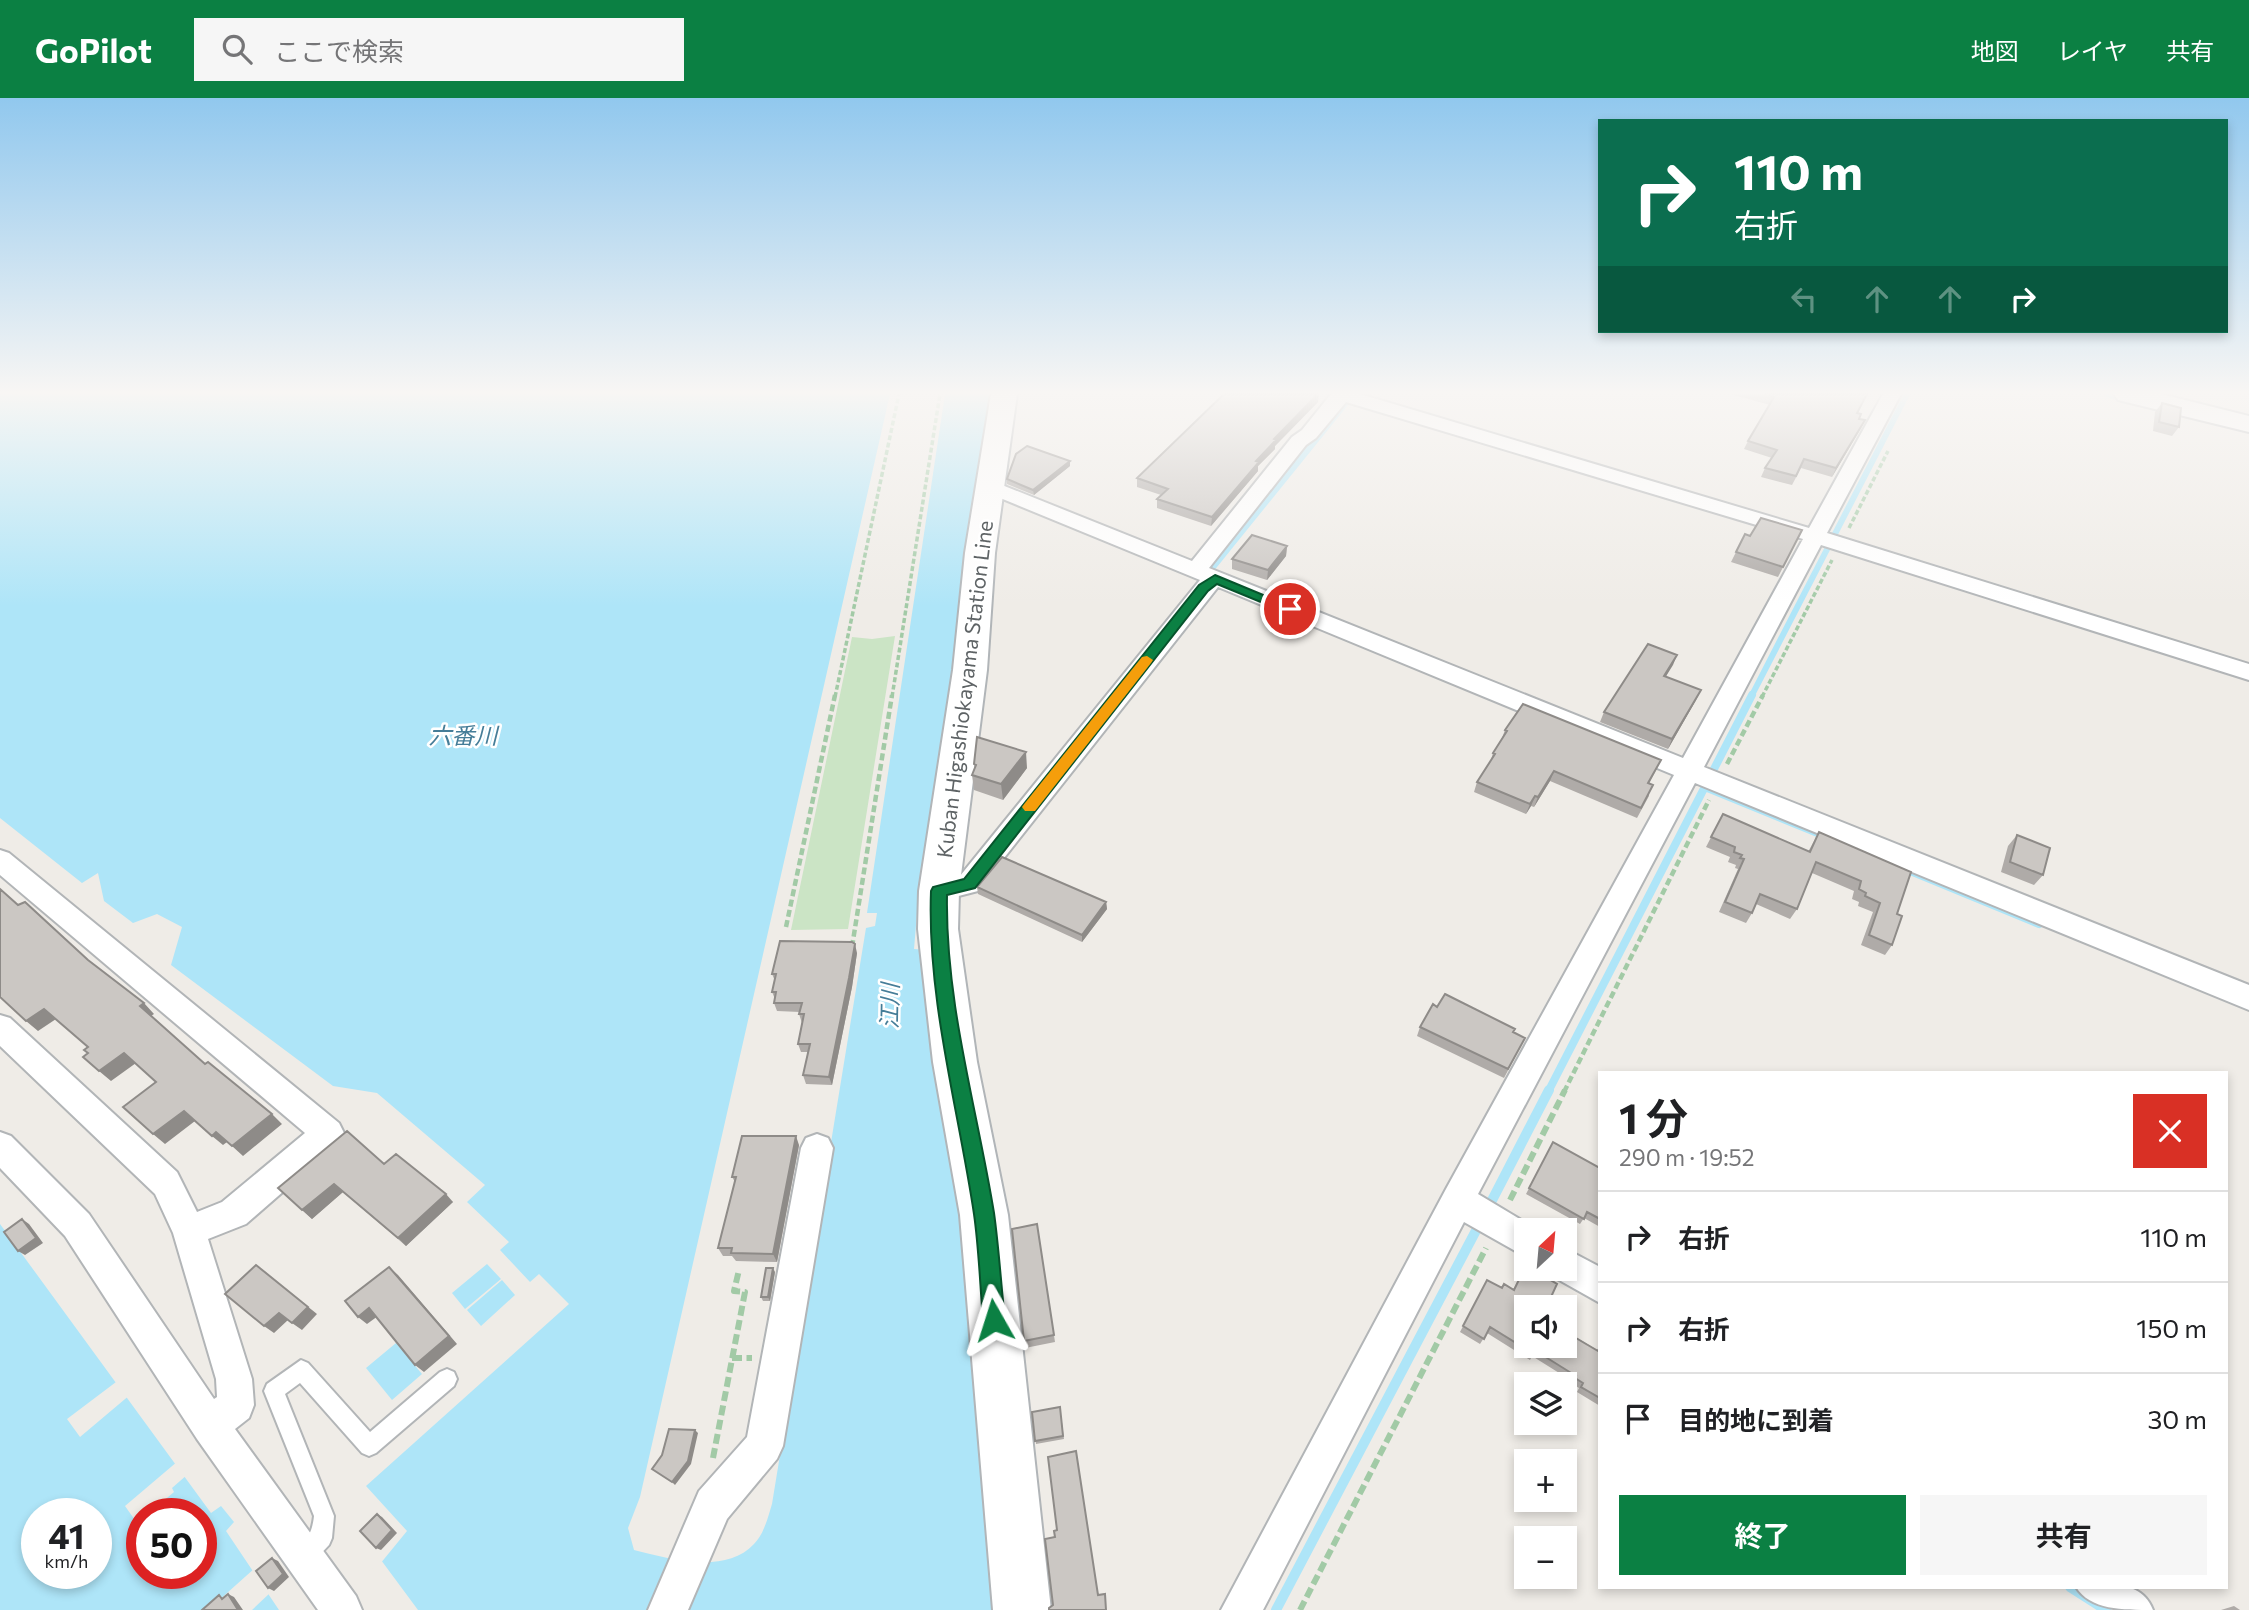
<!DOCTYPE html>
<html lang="ja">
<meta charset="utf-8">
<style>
body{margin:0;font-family:Commissioner,"Noto Sans JP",sans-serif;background:#f6f6f6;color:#202124;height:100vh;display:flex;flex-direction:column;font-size:26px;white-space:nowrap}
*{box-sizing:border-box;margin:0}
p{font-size:23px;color:#757577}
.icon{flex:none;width:38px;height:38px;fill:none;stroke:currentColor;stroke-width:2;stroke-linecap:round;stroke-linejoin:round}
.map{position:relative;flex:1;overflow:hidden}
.side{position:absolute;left:1598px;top:973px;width:630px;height:518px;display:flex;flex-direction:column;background:#fff;border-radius:0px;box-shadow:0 4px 10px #0003}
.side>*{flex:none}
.top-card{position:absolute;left:1598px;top:21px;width:630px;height:214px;border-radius:0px;box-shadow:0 4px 10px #0003;background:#0b6e4f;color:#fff;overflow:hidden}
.needle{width:46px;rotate:26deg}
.tools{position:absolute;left:1514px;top:1120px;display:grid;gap:14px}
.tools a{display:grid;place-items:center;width:63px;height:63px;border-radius:0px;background:#fff;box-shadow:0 4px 10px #0003;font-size:35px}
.speed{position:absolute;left:21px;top:1400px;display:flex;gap:14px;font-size:35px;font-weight:700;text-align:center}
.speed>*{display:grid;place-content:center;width:91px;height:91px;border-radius:50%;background:#fff;box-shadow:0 4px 10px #0003;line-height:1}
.speed small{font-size:18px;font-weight:400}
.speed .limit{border:10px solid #d22;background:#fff;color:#111}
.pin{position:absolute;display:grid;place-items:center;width:60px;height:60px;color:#fff;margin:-30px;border:4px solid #fff;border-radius:50%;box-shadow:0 2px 7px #0007}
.me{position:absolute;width:77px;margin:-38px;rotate:354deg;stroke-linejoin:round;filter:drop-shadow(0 0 5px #0008)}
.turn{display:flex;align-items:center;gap:24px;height:147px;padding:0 21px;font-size:32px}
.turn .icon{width:91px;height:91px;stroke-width:2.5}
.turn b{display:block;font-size:49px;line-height:60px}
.lanes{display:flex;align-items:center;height:66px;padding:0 21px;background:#0003;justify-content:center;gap:35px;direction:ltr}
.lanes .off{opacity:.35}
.round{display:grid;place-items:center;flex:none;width:74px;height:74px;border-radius:0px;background:#f6f6f6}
.head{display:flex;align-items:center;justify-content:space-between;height:119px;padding:0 21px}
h1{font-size:42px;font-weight:700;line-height:52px}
.primary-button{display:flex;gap:14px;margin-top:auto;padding:14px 21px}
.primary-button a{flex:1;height:80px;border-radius:0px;background:#0b8043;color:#fff;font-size:28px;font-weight:700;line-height:80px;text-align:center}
.primary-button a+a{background:#f6f6f6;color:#202124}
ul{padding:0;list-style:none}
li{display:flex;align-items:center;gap:21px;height:91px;padding:0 21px;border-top:2px solid #e0e0e0}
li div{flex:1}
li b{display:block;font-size:26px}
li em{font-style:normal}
header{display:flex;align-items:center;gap:42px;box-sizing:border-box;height:98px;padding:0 35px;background:#0b8043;color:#fff}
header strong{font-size:33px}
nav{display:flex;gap:38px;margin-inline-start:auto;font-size:24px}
.search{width:490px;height:63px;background:#f6f6f6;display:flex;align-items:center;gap:18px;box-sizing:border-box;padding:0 24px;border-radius:0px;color:#757577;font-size:26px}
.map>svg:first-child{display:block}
.green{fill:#cbe4c5}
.water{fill:#aee5f8;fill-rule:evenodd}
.pier{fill:#efece7}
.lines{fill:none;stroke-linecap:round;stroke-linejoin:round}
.stream-far2{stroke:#aee5f8;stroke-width:6}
.stream-far1{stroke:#aee5f8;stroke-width:8}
.stream{stroke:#aee5f8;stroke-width:10}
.lane-casing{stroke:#b2b5b7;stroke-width:4}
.street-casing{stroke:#b2b5b7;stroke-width:4}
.secondary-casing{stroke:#b1b5b8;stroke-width:4}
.path-far2{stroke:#a2caa6;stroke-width:3.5;stroke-dasharray:5 2.5;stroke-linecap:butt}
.path-far1{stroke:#a2caa6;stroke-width:4.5;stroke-dasharray:7 3.5;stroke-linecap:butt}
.path{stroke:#a2caa6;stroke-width:6;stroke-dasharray:10 4.5;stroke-linecap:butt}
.lane{fill:#fff;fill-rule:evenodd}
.street{fill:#fff;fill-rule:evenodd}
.secondary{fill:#fff;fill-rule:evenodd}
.wall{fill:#afaba8}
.shaded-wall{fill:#8e8b88}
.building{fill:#cbc7c3;stroke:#8e8b88;stroke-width:2}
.route{fill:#0b8043;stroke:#07532c;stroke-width:2}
.slow{fill:#f59e0b}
.labels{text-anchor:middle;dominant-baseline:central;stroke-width:5;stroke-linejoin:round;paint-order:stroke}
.street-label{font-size:21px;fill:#5e6365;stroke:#fff}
.water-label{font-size:23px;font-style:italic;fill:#457d98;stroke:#fff}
</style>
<header>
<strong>GoPilot</strong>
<div class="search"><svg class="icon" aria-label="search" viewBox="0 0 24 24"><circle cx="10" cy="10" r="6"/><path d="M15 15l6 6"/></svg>ここで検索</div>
<nav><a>地図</a><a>レイヤ</a><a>共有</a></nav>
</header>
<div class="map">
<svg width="2249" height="1512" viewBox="0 0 2249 1512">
<rect width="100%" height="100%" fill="#efece7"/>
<path class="green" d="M895 538 848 831 791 832 852 539 872 541Z"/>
<path class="water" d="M0 296H890L640 1399 628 1430 634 1452C670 1461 725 1477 754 1446 764 1436 768 1419 772 1406L866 830 875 828 877 815H867L945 296H993L929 768H921L914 851 927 852 954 1051 1000 1512H332L380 1466 407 1433 366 1388 569 1206 539 1176 530 1184 500 1152 509 1144 467 1104 485 1087 377 995 333 988 171 867 182 829 157 816 133 825 104 803 98 775 82 785 0 720Z
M0 1126 211 1415 221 1408 234 1424 226 1433 279 1512H0ZM37 1416H96V1475H37ZM142 1416H201V1475H142Z
M487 1166 501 1181 465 1211 452 1195Z
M502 1182 515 1197 481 1228 467 1212Z
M396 1245 422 1276 392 1302 366 1270Z"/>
<path class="pier" d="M120 1281 131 1296 80 1339 67 1321Z
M178 1363 188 1376 172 1390 174 1394 148 1416H142V1421L137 1425 125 1408Z
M381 1462 418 1512H328L329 1511Z
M255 1470 271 1494 252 1512H208Z"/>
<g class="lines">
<path class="stream-far2" d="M2107 296 2124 301
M1205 479 1353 296
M1751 599 1907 296"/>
<path class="stream-far1" d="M1705 689 1825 738
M1886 763 2039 826
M1548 994 1752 597"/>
<path class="stream" d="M1487 1112 1549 992
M2070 1489 2106 1512
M1276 1512 1481 1123"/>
<defs>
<path id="lane" d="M301 1262 308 1265 370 1334 440 1274 447 1271 454 1274 457 1281 454 1288 376 1355 369 1358 362 1355 300 1285 285 1296 334 1418 332 1440 329 1447 312 1465 305 1468 298 1465 295 1458C303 1438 311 1444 314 1418L264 1293 267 1286Z"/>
<path id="street" d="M1331 296H1360L1809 430 1883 296H1901L1827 435 2249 566V582L1821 447 1704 669 2249 887V912L1695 685 1478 1096 1538 1132H1526V1159L1464 1124 1263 1512H1221L1446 1091 1674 677 1218 489 978 793 939 803 929 800 926 793 929 786 960 778 1200 482 983 393 980 389 983 385H997L1192 463 1292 339 1302 332ZM1346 304 1803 441 1683 660 1209 470 1306 347 1316 340Z
M0 752 9 755 339 1025 344 1035 339 1045 246 1126 208 1141 252 1281 254 1307 249 1320 235 1331 356 1498 362 1512H318L197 1341 65 1138 0 1070V1034L11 1038 89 1116 214 1301 217 1299 216 1281 173 1135 155 1096 0 948V917L10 920 177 1074 197 1114 222 1104 305 1035 0 777Z
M817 1036 828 1040 833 1050 783 1348 777 1361 727 1421 688 1512H648L699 1393 747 1339 801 1050 806 1040Z
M1564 1150 1600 1169V1205L1552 1178 1549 1171H1564Z
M2076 1489C2106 1489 2140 1479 2153 1512 2123 1512 2090 1512 2076 1489Z"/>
<path id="secondary" d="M991 296H1017L995 455 987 572 959 793 958 831 977 964 1008 1117 1051 1512H993L960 1117 933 964 918 831 919 793 953 572 965 455Z
M2114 296H2161L2249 318V334L2118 302Z"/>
</defs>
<use href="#lane" class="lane-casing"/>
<use href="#street" class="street-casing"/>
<use href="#secondary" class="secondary-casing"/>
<path class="path-far2" d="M1849 430 1888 353
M835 599 899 296
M892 599 940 296
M1762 599 1832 462"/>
<path class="path-far1" d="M1727 666 1763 597
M786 829 835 597
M852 849 892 597
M1564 994 1709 702"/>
<path class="path" d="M1510 1102 1565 992
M732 1260H752
M713 1360 745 1194 734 1193 739 1172
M1300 1512 1486 1150"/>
<use href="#lane" class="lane"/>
<use href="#street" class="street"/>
<use href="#secondary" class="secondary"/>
</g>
<path class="wall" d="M1730 296H1867L1858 315 1859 321 1865 322 1832 379 1801 370 1792 387 1761 379 1765 370 1772 360 1744 351 1748 343 1770 307Z
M1318 304 1275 348V351L1258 368V373L1211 428 1157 410V401L1161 397 1137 389V380Z
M2162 305 2179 329 2172 338 2153 333 2155 314Z
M1070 368 1034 397 1007 386V381Z
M1802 432 1778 479 1731 464 1736 454 1750 438Z
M1287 448 1286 458 1267 482 1232 471V461Z
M1677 557 1666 578 1696 602 1668 651 1600 624 1604 614Z
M1505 632 1661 662 1649 686V698L1637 720 1550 683 1534 709 1531 708 1526 716 1474 694 1477 684 1490 665 1493 655 1502 640Z
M974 666 1027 670 1003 702 974 692 972 677 975 672Z
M1723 716 1808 754 1819 734 1897 816 1892 847 1885 857 1861 847 1873 814 1858 808 1859 804 1852 801 1854 793 1812 775 1797 811 1790 821 1756 806 1752 815 1746 825 1719 814 1738 771 1735 770 1736 767 1728 764 1730 759 1706 749Z
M2017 737 2043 777 2034 787 2001 774 2008 748Z
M977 789 1106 804 1107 811 1082 844 978 796Z
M857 855 852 889 832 987 806 986 803 977 808 954H801L798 946 802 925 799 916 800 914 777 913 774 905 775 901 772 894 775 883 772 876Z
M1437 909 1525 940 1504 980 1417 938 1420 929Z
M1553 1044 1600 1070V1129L1584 1120 1580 1126 1526 1096Z
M799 1047 777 1164 736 1163 732 1158H723L718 1150 735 1084 732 1079Z
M384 1066 453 1104 406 1148 343 1094 312 1121 278 1090Z
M1037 1126 1055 1244 1025 1250 1024 1243Z
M1526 1167V1209L1597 1252 1600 1248V1308L1577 1294 1579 1290 1571 1285 1572 1283 1532 1258 1530 1262 1487 1235 1480 1246 1460 1234 1487 1182 1501 1190 1504 1186 1513 1192Z
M775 1174 770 1203H763L761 1199Z
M1060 1309 1064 1341 1036 1346 1032 1314Z
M2234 1508 2240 1512H2221Z"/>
<path class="shaded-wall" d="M1318 296H1319L1318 304 1275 348V351L1258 368V373L1211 428 1212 419 1256 363 1274 341Z
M1865 322 1861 330 1832 379 1836 370Z
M1070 363V368L1034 397 1033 392Z
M1287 448 1286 458 1267 482 1268 472Z
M1677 557 1673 567 1660 588 1664 578Z
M1701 592 1696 602 1668 651 1672 641Z
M1026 654 1027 670 1003 702 1001 686Z
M1554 673 1550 683 1534 709 1538 699Z
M1535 698 1531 708 1526 716 1530 706Z
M1106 804 1107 811 1082 844V837Z
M855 846 857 855 852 889 832 987 829 979Z
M144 905 154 916 151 918 140 908Z
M44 911 56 921 38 933 26 923Z
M124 955 136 965 111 983 99 973Z
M184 1013 195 1023 165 1046 153 1036Z
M272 1016 282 1026 243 1058 232 1048Z
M216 1034 227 1044 223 1047 212 1038Z
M796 1038 799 1047 777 1164 773 1156Z
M334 1086 343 1094 312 1121 302 1112Z
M446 1096 453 1104 406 1148 398 1140Z
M22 1121 29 1126 43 1145 25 1157 18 1153Z
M389 1169 398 1177 457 1246 424 1274 415 1267Z
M773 1170 775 1174 770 1203 768 1199Z
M266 1175 317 1216 302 1232 292 1225Z
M369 1210 378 1218 367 1226 358 1219Z
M279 1215 288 1222 274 1235 264 1228Z
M695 1332 698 1335 691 1366 675 1387 672 1384Z
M377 1416 382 1419 397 1435 381 1452 376 1450Z
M272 1460 278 1463 289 1479 274 1493 268 1490Z
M228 1496 234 1499 243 1512H238Z"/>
<path class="building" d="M1224 296H1318L1274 341 1276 342 1256 363 1259 364 1212 419 1157 401 1168 391 1137 380Z
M1764 296H1867L1857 315 1861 316 1859 321 1865 322 1836 370 1804 361 1796 378 1765 370 1777 352 1748 343 1774 299Z
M2162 305 2181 310 2179 329 2159 324Z
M1027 348 1070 363 1033 392 1007 381 1016 356Z
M1761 420 1802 432 1783 469 1736 454 1745 436 1750 438Z
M1252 437 1287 448 1268 472 1232 461Z
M1648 546 1677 557 1664 578 1701 592 1672 641 1604 614Z
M1523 606 1661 662 1648 685 1653 687 1641 710 1554 673 1538 699 1535 698 1530 706 1477 684 1495 656 1493 655 1507 633 1505 632Z
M977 639 1026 654 1001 686 972 677 976 667 974 666Z
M1723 716 1810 754 1819 734 1911 774 1897 816 1902 818 1892 847 1869 837 1880 805 1865 798 1866 795 1859 791 1861 783 1816 764 1797 811 1760 796 1752 815 1725 804 1744 761 1740 760 1742 757 1734 754 1735 749 1711 739Z
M2017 737 2050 750 2043 777 2010 764Z
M1002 759 1106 804 1082 837 977 789Z
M0 791 18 807 25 804 88 862 144 905 140 908 205 966 208 964 272 1016 232 1048 216 1034 212 1038 184 1013 153 1036 123 1009 156 984 124 955 99 973 83 959 88 955 84 952 88 949 44 911 26 923 0 899Z
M780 843 852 844 855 846 849 880 829 979 803 977 810 946H798L804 916H799L802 905H774L776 894H772L776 876H772Z
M1445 896 1515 931 1513 934 1525 940 1508 971 1420 929 1433 906 1437 909Z
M347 1033 384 1066 396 1056 446 1096 398 1140 334 1086 302 1112 278 1090Z
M742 1038H796L773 1156 731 1155 732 1150H718L736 1079H732Z
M1553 1044 1600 1070V1121L1587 1114 1584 1121 1529 1090Z
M22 1121 36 1140 18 1153 4 1134Z
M1037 1126 1054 1237 1024 1243 1012 1131Z
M256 1167 308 1209 292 1225 279 1215 264 1228 225 1196Z
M1526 1167V1171H1532L1557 1186 1551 1199 1555 1202 1552 1209H1526V1248H1564V1233L1598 1253 1600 1250V1300L1581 1289 1583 1285 1575 1280 1576 1278 1536 1253 1534 1256 1490 1229 1484 1241 1463 1228 1487 1182 1502 1190 1504 1186 1514 1192Z
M389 1169 449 1238 415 1267 369 1210 358 1219 345 1203Z
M766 1170H773L768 1199H761Z
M1060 1309 1063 1338 1035 1343 1032 1314Z
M669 1331 695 1332 688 1363 672 1384 652 1371 662 1357Z
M1076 1353 1098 1497 1105 1496 1106 1512H1049V1510L1053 1507 1045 1441 1055 1439 1054 1433 1057 1432 1048 1359Z
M377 1416 392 1432 376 1450 360 1433Z
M272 1460 283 1476 268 1490 256 1473Z
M228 1496 238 1512H202L219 1497 222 1501Z"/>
<linearGradient id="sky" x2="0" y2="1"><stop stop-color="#91c8ee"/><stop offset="0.58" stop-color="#f8f6f4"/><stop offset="1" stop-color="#f8f6f4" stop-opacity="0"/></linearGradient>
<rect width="2249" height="508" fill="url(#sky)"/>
<path class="route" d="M1215 477 1297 511 1290 515 1285 514 1217 486 1208 493 975 790 947 797C945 905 977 1010 994 1115 999 1151 1001 1187 1005 1222L1001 1230 994 1233 987 1230 983 1222C980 1187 979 1151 974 1116 958 1009 927 902 931 793L933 789 964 781 1199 487Z"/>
<path class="slow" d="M1147 558 1153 562 1151 565 1035 713H1025L1022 709 1025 705 1142 559Z"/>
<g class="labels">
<g class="street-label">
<text transform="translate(964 591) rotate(-83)">Kuban Higashiokayama Station Line</text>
</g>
<g class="water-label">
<text x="463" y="637">六番川</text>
<text transform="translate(889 908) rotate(-89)">江川</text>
</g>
</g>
</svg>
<div class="tools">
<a><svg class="needle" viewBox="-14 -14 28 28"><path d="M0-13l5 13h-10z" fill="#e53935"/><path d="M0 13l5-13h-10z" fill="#757577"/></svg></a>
<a><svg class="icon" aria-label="sound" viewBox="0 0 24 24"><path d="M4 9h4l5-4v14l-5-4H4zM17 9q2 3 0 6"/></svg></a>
<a><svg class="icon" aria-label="layers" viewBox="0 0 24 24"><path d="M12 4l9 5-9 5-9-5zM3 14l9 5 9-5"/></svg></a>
<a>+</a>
<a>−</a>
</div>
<div class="speed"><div>41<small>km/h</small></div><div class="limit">50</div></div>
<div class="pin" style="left:1290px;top:511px;background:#d93025"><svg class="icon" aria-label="arrive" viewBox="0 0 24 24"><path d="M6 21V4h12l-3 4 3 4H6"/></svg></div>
<svg class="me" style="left:994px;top:1222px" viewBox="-20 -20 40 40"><path d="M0-17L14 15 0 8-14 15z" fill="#0b8043" stroke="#fff" stroke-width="4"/></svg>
<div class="top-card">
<div class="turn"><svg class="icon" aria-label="right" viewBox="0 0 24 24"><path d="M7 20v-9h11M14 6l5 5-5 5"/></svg><div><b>110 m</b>右折</div></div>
<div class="lanes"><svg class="icon off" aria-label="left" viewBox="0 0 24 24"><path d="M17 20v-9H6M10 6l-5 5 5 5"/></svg><svg class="icon off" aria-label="ahead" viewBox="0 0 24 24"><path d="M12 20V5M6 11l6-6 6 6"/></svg><svg class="icon off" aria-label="ahead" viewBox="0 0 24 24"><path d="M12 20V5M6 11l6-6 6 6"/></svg><svg class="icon" aria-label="right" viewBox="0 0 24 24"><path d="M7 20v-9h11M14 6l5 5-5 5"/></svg></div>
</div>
<section class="side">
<div class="head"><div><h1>1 分</h1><p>290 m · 19:52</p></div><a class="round" style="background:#d93025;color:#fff"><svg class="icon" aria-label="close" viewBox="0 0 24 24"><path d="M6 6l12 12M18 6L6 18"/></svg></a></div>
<ul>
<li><svg class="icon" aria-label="right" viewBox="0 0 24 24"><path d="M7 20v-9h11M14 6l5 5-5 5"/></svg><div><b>右折</b></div><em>110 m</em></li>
<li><svg class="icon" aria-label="right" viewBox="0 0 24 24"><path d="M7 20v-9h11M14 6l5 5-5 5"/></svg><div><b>右折</b></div><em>150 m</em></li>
<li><svg class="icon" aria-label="arrive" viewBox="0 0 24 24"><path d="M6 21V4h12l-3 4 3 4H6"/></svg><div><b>目的地に到着</b></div><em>30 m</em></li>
</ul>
<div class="primary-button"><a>終了</a><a>共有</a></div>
</section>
</div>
